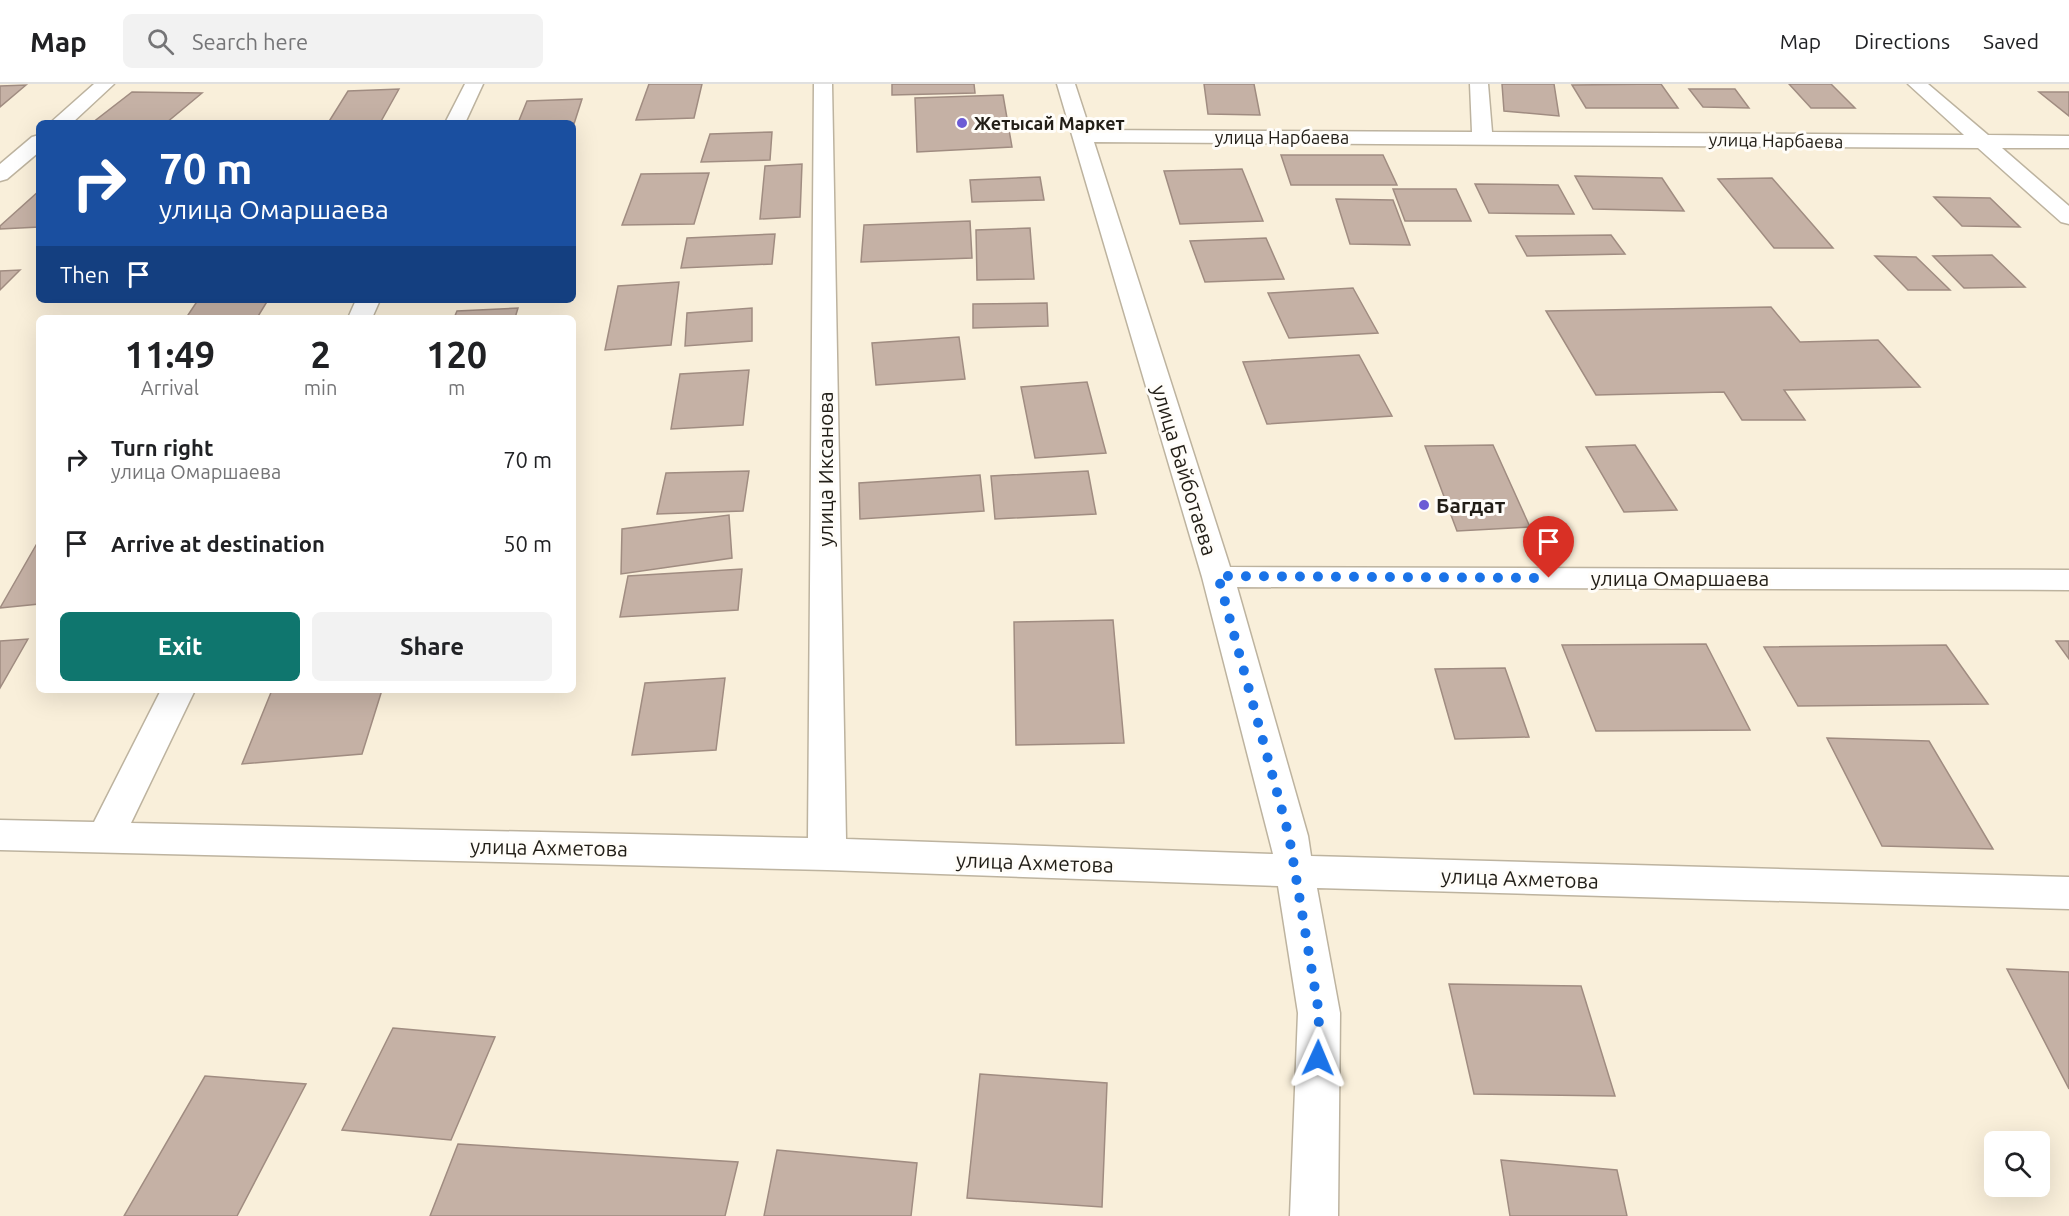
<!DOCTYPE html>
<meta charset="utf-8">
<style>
body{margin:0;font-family:Ubuntu,sans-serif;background:#f2f2f2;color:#202124;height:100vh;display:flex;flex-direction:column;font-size:22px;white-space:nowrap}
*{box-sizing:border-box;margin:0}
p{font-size:20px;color:#757577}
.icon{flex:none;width:33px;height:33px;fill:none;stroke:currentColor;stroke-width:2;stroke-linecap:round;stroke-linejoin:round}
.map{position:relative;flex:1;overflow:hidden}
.side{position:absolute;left:36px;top:231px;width:540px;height:378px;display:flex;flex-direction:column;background:#fff;border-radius:9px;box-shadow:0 6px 24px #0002}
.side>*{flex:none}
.guide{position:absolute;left:36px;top:36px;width:540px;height:183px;border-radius:9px;box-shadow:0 6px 24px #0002;background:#1a4fa0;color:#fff;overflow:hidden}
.buttons{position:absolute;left:1984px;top:1047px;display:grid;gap:12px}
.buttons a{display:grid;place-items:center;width:66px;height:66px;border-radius:9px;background:#fff;box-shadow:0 6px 24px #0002;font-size:30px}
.pin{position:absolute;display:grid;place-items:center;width:51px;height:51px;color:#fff;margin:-62px -26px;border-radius:50% 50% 50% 0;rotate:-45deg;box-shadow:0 0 6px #0007}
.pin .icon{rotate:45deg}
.me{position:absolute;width:66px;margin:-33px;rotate:1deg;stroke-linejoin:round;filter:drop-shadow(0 0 4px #0008)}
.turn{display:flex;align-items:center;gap:21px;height:126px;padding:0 24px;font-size:27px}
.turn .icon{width:78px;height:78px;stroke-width:2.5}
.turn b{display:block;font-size:42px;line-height:51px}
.then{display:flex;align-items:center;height:57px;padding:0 24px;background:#0003;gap:12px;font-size:22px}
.eta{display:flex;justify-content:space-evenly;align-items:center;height:102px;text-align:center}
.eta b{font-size:36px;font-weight:700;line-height:42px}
.action{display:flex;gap:12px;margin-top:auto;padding:12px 24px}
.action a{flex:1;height:69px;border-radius:9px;background:#0f766e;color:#fff;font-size:24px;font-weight:700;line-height:69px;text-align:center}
.action a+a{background:#f2f2f2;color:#202124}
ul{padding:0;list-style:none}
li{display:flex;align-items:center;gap:18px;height:84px;padding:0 24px}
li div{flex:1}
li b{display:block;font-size:22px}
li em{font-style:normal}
header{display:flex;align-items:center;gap:36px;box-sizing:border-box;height:84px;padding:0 30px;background:#fff;border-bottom:2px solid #e0e0e0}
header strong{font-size:28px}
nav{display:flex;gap:33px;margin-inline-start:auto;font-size:21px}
.search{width:420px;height:54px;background:#f2f2f2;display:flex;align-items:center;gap:15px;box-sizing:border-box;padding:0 21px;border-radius:9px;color:#757577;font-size:22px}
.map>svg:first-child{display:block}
.building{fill:#c5b1a5;stroke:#a08c81;stroke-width:1.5}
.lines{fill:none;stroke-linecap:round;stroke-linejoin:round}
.street-casing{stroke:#bdb39f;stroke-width:3}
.street{fill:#fff;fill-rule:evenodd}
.route{stroke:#1a73e8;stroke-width:10;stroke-dasharray:0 18}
.poi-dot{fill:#6c5bd5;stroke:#fffdf9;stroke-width:2}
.labels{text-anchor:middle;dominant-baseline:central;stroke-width:6;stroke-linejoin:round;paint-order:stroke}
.far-poi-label{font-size:18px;font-weight:bold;fill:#221e17;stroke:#fffdf9;text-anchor:start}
.far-street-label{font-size:18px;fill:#221e17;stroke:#fffdf9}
.street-label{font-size:21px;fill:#221e17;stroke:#fffdf9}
.poi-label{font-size:21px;font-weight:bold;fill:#221e17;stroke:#fffdf9;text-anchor:start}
</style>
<header>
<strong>Map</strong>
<div class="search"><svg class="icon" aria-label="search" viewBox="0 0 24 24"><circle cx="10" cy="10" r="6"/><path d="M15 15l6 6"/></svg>Search here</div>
<nav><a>Map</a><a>Directions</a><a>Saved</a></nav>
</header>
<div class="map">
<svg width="2069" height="1132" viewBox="0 0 2069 1132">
<rect width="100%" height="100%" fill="#f9efda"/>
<path class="building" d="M649 0H702L694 34 636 36Z
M892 0H974L975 9 892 11Z
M1204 0H1254L1260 31 1208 30Z
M1502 0H1554L1559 32 1504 27Z
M1661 0 1678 24H1586L1572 1Z
M1789 0H1831L1855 24H1811Z
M26 1 0 23V2Z
M399 5 380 39H328L348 7Z
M1689 5H1735L1749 24 1703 23Z
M132 8 202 9 166 39H92Z
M2039 8H2069V32Z
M1003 11 1012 63 917 68 915 14Z
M582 15 573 43V39H518L527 17Z
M772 48 770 76 701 78 710 50Z
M1281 71H1383L1397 101H1291Z
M802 80 800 133 760 135 765 82Z
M1242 85 1263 137 1180 140 1164 87Z
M709 89 694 140 622 141 641 90Z
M1575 92 1662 94 1684 127 1593 125Z
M1040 93 1044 116 972 118 970 96Z
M1772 94 1833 164H1774L1718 95Z
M1475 100 1558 101 1574 130 1489 129Z
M1393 105H1456L1471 137H1405Z
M39 107V143L0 145V142Z
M1934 113 1990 114 2020 143 1962 142Z
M1336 115 1393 116 1410 161 1350 160Z
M970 137 972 174 861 178 864 141Z
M1030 144 1034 195 977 196 976 146Z
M775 150 772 180 681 184 687 154Z
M1611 151 1625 170 1527 172 1516 152Z
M1266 154 1284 195 1205 198 1190 157Z
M1992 171 2025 203 1964 204 1933 172Z
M1875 172 1916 173 1950 206H1908Z
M20 186 0 206V187Z
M679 198 671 261 605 266 618 202Z
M1353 204 1378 249 1289 254 1268 209Z
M198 216H268L257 234H186Z
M1047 219 1048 242 973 244V220Z
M1771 223 1800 258 1878 256 1920 303 1784 306 1805 336H1742L1724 308 1596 311 1546 227Z
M518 224 515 234H454L457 227Z
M752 224V257L685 262 687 229Z
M959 253 965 295 876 301 872 259Z
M1359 271 1392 332 1267 340 1243 278Z
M749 286 743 341 671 345 680 290Z
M1087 298 1106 369 1035 374 1021 303Z
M1493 361 1530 443 1457 447 1425 362Z
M1635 361 1677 426 1624 428 1586 363Z
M749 387 743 427 657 430 666 389Z
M1088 387 1096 430 995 435 991 392Z
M980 391 984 427 860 435 859 399Z
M729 431 732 474 621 490 622 445Z
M39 456V520L0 524Z
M742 485 738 526 620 533 628 492Z
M1113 536 1124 659 1016 661 1014 538Z
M28 555 0 604V557Z
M2056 557H2069V575Z
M1706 560 1750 646 1596 647 1562 561Z
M1946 561 1988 620 1798 622 1764 563Z
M1505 584 1529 653 1455 655 1435 585Z
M725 594 716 666 632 671 645 599Z
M272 606H382L362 670 242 680Z
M1827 654 1929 657 1993 765 1882 762Z
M2007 885 2069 888V1005Z
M1449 900 1581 902 1615 1012 1474 1010Z
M393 944 495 953 451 1056 342 1046Z
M980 990 1107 999 1102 1123 967 1114Z
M205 992 306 1000 237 1132H124Z
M458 1060 738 1078 725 1132H430Z
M777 1066 917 1079 911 1132H764Z
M1501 1076 1617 1086 1627 1132H1510Z"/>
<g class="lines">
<defs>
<path id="street" d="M94 0H114L72 39H50Z
M465 0H483L465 39H445Z
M814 0H832L846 755 1273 770 1202 493 1057 0H1075L1090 46 1472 48 1470 0H1488L1492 48 1964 51 1908 0H1928L1988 51 2069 52V64H2002L2069 122V140L2061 138 1978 64 1094 58 1230 483 2069 486V506L1237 503 1308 752 1311 772 2069 793V825L1317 804 1340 929 1338 1132H1290L1298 929 1278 802 827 786 0 766V736L94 738 161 606H195L131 739 808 754Z
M39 51V68L7 95 0 97V80L32 53Z
M356 216H380L372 234H348Z"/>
</defs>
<use href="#street" class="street-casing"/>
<use href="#street" class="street"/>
</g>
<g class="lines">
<path class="route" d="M1318 974 1319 929 1289 752 1218 492 1549 494"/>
</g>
<g class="poi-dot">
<circle cx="962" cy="39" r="6"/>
<circle cx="1424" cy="421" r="6"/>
</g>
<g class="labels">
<g class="far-poi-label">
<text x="974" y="39">Жетысай Маркет</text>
</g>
<g class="far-street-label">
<text x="1282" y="53">улица Нарбаева</text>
<text transform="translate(1776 56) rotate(1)">улица Нарбаева</text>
</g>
<g class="street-label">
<text transform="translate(825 385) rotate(-90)">улица Иксанова</text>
<text transform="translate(1185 386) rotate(73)">улица Байботаева</text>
<text x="1680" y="494">улица Омаршаева</text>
<text transform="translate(549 763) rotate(1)">улица Ахметова</text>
<text transform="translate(1035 778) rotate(2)">улица Ахметова</text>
<text transform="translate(1520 794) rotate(2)">улица Ахметова</text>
</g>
<g class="poi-label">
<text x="1436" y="421">Багдат</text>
</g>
</g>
</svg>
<div class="buttons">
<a><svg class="icon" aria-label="search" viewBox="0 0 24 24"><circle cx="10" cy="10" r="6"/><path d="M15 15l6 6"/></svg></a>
</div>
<div class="pin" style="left:1549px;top:494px;background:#d93025"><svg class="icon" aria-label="arrive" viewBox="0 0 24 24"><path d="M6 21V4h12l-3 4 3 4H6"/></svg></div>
<svg class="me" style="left:1318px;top:974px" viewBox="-20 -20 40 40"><path d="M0-17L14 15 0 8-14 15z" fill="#1a73e8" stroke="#fff" stroke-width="4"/></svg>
<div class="guide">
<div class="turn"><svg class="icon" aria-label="right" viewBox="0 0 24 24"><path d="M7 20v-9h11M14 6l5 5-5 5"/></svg><div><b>70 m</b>улица Омаршаева</div></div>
<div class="then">Then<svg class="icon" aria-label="arrive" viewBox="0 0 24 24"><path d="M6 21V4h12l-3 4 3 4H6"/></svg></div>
</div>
<section class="side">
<div class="eta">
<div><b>11:49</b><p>Arrival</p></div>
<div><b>2</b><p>min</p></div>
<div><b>120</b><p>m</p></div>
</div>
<ul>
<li><svg class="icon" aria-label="right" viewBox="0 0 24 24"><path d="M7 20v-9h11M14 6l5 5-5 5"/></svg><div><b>Turn right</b><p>улица Омаршаева</p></div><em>70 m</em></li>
<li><svg class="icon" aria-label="arrive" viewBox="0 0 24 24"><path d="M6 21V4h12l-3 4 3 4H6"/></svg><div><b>Arrive at destination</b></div><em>50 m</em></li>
</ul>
<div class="action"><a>Exit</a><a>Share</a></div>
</section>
</div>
